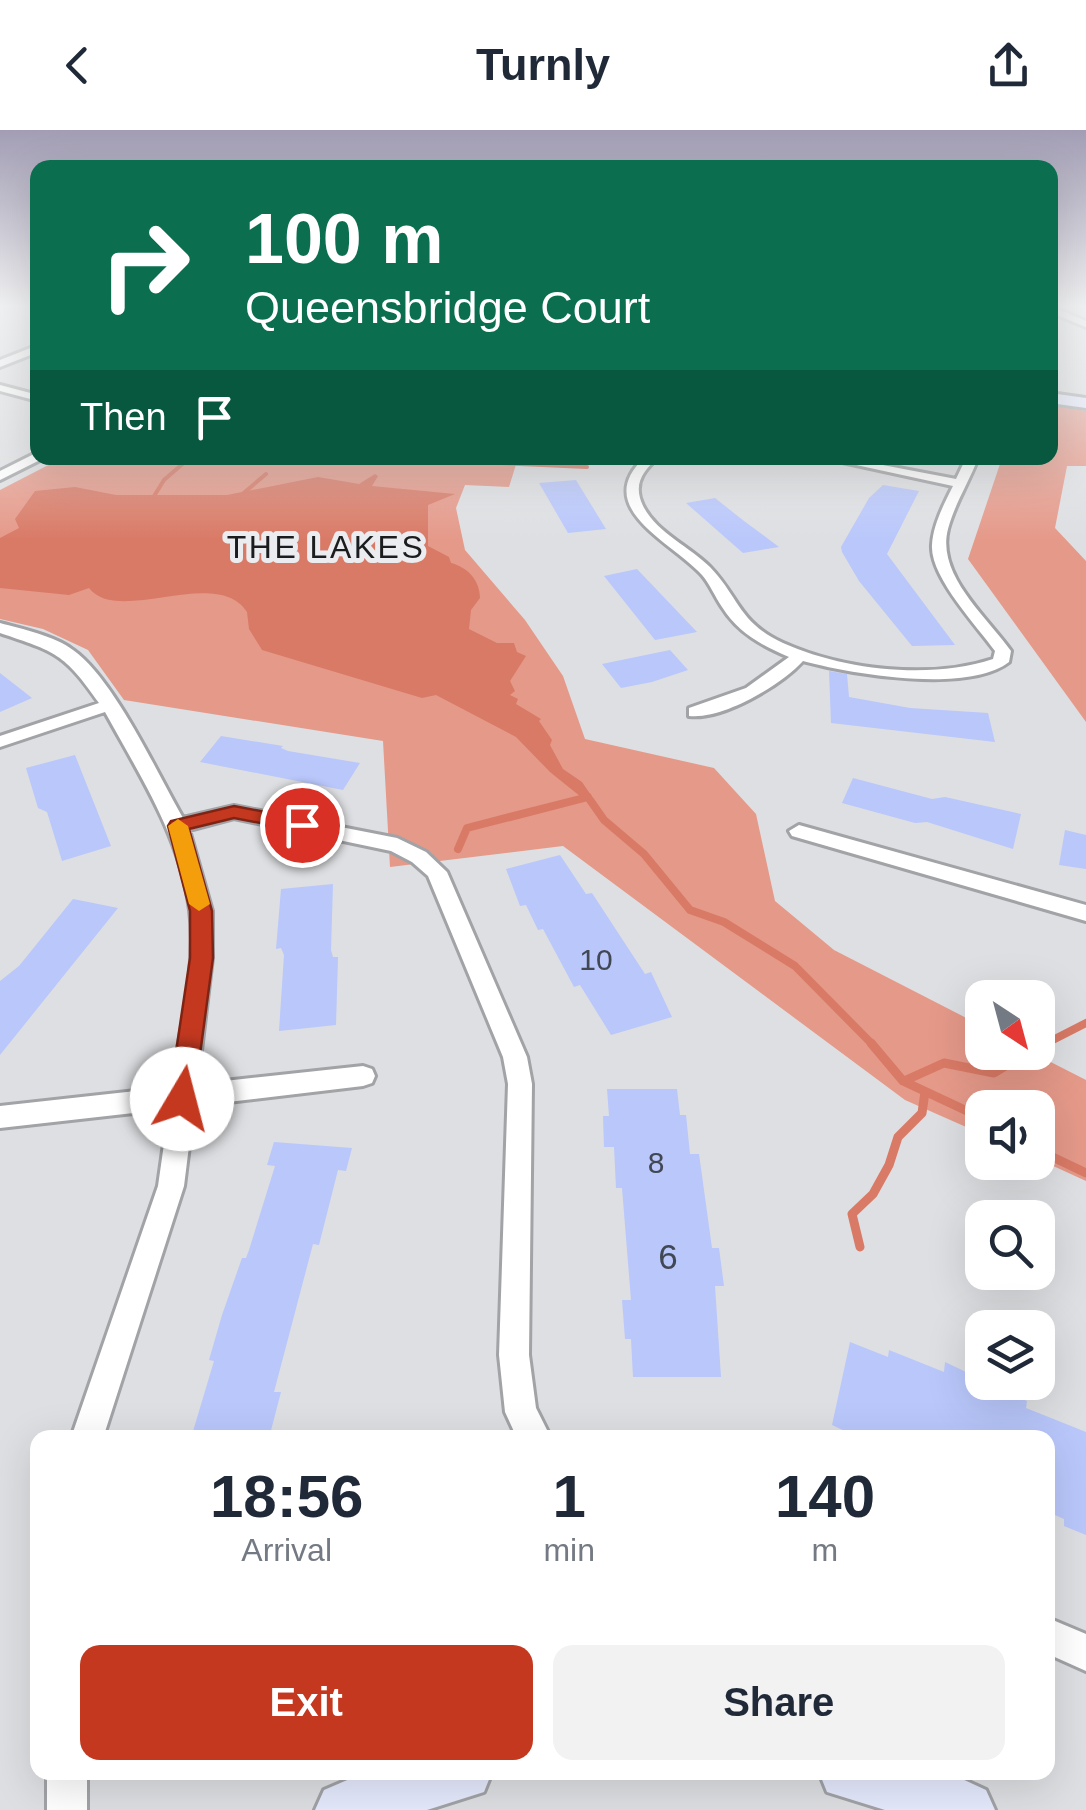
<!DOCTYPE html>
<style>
body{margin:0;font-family:Helvetica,sans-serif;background:#f2f2f3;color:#1f2937;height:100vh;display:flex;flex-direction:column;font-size:38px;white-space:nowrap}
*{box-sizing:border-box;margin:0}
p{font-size:32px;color:#747a83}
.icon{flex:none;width:55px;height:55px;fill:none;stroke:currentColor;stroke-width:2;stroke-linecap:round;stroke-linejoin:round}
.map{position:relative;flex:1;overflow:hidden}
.details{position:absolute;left:30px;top:1300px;width:1025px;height:350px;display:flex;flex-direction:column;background:#fff;border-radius:20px;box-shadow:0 10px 40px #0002}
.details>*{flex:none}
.hud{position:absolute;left:30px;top:30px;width:1028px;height:305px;border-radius:20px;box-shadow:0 10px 40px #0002;background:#0b6e4f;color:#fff;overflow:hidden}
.needle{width:65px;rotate:144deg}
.controls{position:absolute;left:965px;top:850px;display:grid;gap:20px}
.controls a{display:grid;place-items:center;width:90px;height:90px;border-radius:20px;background:#fff;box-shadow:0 10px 40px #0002;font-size:50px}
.pin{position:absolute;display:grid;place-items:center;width:85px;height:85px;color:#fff;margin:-42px;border:5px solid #fff;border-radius:50%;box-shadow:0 2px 10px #0007}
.me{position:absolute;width:110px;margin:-55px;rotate:8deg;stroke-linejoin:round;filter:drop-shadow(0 0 8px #0008)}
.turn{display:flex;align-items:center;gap:35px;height:210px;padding:0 50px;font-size:45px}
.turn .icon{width:130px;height:130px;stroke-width:2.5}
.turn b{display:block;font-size:70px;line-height:85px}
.then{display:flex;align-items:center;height:95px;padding:0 50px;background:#0003;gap:20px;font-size:38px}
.eta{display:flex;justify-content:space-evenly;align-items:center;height:170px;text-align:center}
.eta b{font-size:60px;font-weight:700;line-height:70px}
.primary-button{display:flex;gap:20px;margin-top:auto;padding:20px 50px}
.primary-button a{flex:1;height:115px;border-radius:20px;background:#c3381f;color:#fff;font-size:40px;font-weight:700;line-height:115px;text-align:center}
.primary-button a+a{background:#f2f2f3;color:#1f2937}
header{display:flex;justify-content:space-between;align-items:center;height:130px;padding:0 50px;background:#fff;font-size:45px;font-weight:700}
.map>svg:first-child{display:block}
.green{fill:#e59989}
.water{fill:#d97a66}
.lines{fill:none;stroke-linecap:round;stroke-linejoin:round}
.stream-far2{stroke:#d97a66;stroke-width:4}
.stream-far1{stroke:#d97a66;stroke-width:8}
.stream{stroke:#d97a66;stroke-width:9}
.building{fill:#b9c7fb}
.street-casing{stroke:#a2a3a6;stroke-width:6}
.secondary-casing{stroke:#a2a3a6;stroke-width:6}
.street{fill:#fff;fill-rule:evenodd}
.secondary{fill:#e5eafd;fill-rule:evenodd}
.route{fill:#c3381f;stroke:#7f2414;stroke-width:2.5}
.slow{fill:#f59e0b}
.labels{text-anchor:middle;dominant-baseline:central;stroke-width:10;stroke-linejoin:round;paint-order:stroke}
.number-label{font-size:30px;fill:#424754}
.far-quarter-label{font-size:32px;letter-spacing:2.5px;fill:#1b1c1d;stroke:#ebecef}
.near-number-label{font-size:35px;fill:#424754}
</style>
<header><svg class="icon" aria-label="back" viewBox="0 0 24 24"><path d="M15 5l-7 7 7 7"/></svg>Turnly<svg class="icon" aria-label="share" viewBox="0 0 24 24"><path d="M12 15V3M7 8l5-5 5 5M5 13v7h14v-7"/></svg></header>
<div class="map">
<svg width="1086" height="1680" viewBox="0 0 1086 1680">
<rect width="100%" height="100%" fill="#dedfe2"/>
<path class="green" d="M1050 275 1086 281V336H1067L1055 398 1086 431V592L968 429 1002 328H1050Z
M62 328H518L509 357 465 355 456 378 465 420 525 490 563 546 585 609 714 638 756 684 775 771 834 820 982 896V922L1033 923 1086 950V1051L1038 1029V978H982V1004L905 970 563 716 390 737 383 611 124 570 88 520 43 499 0 489V360Z"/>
<path class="water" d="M375 344 378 346 372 356 455 364 428 375V416L449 427 451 433C467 437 480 450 480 468L471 480 469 499 497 513H514L517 522 526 526 510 551 515 561 510 565 518 569 516 574 541 589 539 591 552 610 550 615 563 639 582 652 597 674 596 679 550 642 516 607 436 565 422 568 262 520 249 499 247 482C217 435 118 496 89 458L69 465 0 458V408L19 398 15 389 35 361 75 357 116 365H227L318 347 359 354Z"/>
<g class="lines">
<path class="stream-far2" d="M388 328 587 337
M239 367 266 344
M151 371 164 350 187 330"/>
<path class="stream-far1" d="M590 670 604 690 644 724 690 780 724 792 795 836 873 915
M458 719 467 698 588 667
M1043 915 1086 893"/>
<path class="stream" d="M871 913 903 951 982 988
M1038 918 1048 913
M904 951 944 933 994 943 1029 922
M1038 1020 1086 1043
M860 1117 852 1084 873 1064 889 1035 898 1007 922 983 925 962"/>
</g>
<path class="building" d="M576 350 606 399 568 403 539 353Z
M883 355 919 361 887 424 955 515 912 516 859 451 842 422 841 417 869 368Z
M715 368 744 391 779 417 743 423 686 373Z
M637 439 697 502 655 510 604 446Z
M670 520 688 540 652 552 621 558 602 534Z
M829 541 847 544 849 567 910 578 988 583 995 612 831 593Z
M0 543 32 568 0 582Z
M221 606 283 616 281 618 288 621 360 633 343 660 200 632Z
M75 625 111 716 62 731 47 682 38 678 26 638Z
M853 648 932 669 945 667 1021 684 1013 719 927 692 915 693 842 673Z
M1065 700 1086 705V739L1059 735Z
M560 725 586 764 592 763 645 844 651 842 672 887 611 905 580 855 574 857 543 799 538 800 526 775 520 776 506 739Z
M333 754 331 820 333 827H338L336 895 279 901 284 825 281 818 276 819 281 759Z
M73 769 118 778 0 925V851L19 836Z
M607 959H677L680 985H686L690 1024H699L712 1118H719L724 1156H715L721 1247H633L631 1209H625L622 1170H631L622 1058H616L614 1017H604L603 986H609Z
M274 1012 352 1018 346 1041 338 1040 319 1115 313 1114 274 1262H281L269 1308H191L214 1231 209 1230 222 1185 242 1128H246L249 1120 275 1036 267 1035Z
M850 1212 888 1227 889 1220 944 1242 945 1232 1027 1271 1026 1278 1086 1302V1405L1064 1396V1389L1048 1382V1308H860L832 1295Z"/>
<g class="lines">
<defs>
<path id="street" d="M1055 178 1086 191V197L1052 183Z
M38 215V222L0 237V230Z
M0 255 38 265V271L0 261Z
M34 324 44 328 0 350V341Z
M644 328H657C646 339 635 350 640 368 649 399 688 415 710 437 739 467 738 492 783 513 843 540 930 550 993 529L995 521C977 496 930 447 932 415 933 395 944 374 953 356L824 328H846L956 349 966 328H978C969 352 955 373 948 399 936 445 987 487 1011 521L1009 532C968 564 851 544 803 531 781 555 723 590 689 586V578L746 558 789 527C763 516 738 503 722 477 715 467 710 454 702 445 672 412 591 378 644 328Z
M0 493C22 499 55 506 73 520 114 549 157 643 183 688L234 676 397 708 426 722 447 742 527 927 532 954 529 1225 536 1278 551 1308H517L505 1282 499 1225 508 954 503 927 428 746 412 732 391 721 234 688 189 700 212 781V828L197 954 363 936 372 939 375 946 372 953 363 956 194 976 184 1056 103 1308H71L158 1056 169 979 0 998V976L172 957C179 901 198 836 190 780 180 706 140 646 105 582L0 617V606L99 573C64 523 56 522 0 503Z
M799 695 1086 775V791L792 706 789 701Z
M1048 1488 1086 1504V1541L1048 1524Z
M47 1642H87V1680H47Z"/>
<path id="secondary" d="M1050 263 1086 268V278L1050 273Z
M366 1642H492L484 1662 427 1680H315L324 1660Z
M819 1642H947L986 1660 995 1680H885L827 1662Z"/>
</defs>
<use href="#street" class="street-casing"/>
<use href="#secondary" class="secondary-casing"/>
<use href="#street" class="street"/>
<use href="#secondary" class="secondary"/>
</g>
<linearGradient id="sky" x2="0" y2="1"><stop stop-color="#a29db4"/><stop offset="0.43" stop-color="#f0f1f2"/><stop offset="1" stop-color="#f0f1f2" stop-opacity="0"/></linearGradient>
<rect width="1086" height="410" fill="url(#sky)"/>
<path class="route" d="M234 676 302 689 312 695 302 701 234 688 189 699 212 781 213 828 194 969 191 977 182 980 173 977 169 969 190 828V781L168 696 171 691Z"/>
<path class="slow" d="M178 689 188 696 210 774 199 781 189 774 168 696Z"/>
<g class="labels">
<g class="number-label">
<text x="596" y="829">10</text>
<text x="656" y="1032">8</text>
</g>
<g class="far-quarter-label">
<text x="326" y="417">THE LAKES</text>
</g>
<g class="near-number-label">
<text x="668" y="1126">6</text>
</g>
</g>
</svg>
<div class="controls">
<a><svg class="needle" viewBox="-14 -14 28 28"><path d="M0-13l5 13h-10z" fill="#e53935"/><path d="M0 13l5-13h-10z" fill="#747a83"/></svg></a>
<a><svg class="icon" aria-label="sound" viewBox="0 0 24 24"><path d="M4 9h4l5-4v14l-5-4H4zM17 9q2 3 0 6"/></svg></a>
<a><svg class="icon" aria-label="search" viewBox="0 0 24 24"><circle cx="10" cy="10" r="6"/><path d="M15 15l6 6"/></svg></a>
<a><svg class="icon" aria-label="layers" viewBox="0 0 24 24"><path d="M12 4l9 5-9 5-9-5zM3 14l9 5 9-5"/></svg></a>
</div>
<div class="pin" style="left:302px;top:695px;background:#d93025"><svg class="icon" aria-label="arrive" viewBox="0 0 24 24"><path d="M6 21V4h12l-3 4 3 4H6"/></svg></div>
<svg class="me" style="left:182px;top:969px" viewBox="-20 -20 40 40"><circle r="19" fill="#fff"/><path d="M0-13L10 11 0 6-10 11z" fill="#c3381f"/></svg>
<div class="hud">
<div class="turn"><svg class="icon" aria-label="right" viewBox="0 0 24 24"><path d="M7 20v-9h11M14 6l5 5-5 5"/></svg><div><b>100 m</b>Queensbridge Court</div></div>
<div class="then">Then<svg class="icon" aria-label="arrive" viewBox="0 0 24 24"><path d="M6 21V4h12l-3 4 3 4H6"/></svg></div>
</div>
<section class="details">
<div class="eta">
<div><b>18:56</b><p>Arrival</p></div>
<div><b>1</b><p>min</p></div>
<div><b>140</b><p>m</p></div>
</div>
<div class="primary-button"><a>Exit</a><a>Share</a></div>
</section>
</div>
